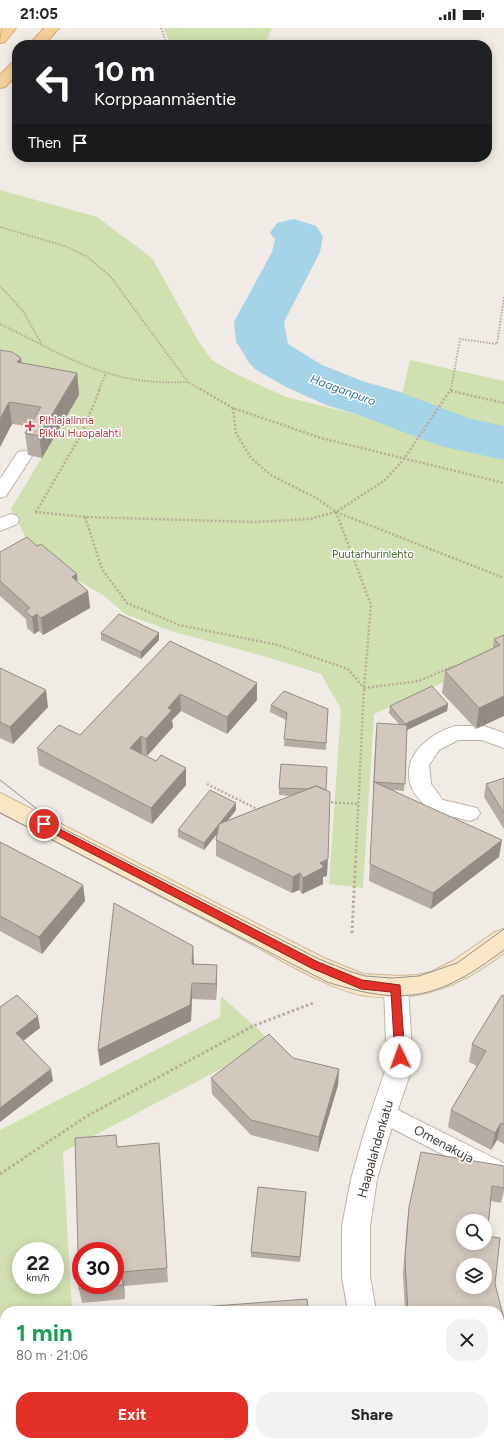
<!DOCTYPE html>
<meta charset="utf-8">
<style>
body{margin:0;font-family:Figtree,sans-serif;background:#f2f2f2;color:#222;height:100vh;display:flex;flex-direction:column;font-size:15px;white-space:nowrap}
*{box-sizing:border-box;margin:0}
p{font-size:13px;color:#767676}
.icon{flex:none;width:22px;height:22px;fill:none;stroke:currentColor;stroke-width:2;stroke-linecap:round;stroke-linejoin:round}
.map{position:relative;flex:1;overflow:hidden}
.panel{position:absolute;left:0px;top:1278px;width:504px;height:140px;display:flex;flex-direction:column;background:#fff;border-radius:16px 16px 0 0;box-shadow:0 2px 10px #0003}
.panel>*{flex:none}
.banner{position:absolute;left:12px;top:12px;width:480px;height:122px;border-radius:16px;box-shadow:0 2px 10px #0003;background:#202124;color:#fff;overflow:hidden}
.fabs{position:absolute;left:456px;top:1186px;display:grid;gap:8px}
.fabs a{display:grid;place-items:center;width:36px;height:36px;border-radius:50%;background:#fff;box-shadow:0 2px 10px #0003;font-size:20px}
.speed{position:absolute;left:12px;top:1214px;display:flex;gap:8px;font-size:20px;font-weight:700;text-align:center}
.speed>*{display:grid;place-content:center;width:52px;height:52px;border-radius:50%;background:#fff;box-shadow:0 2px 10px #0003;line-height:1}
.speed small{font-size:10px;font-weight:400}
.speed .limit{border:6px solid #d22;background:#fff;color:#111}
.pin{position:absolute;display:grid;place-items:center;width:34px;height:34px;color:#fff;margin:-17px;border:2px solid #fff;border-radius:50%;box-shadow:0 1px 4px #0007}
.me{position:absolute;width:44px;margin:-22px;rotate:357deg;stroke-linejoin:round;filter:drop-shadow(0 0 3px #0008)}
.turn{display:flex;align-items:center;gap:14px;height:84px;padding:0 16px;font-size:18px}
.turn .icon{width:52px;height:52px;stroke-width:2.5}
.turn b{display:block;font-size:28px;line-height:34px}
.then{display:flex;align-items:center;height:38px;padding:0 16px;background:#0003;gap:8px;font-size:15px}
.round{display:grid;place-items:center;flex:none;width:42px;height:42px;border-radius:16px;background:#f2f2f2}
.summary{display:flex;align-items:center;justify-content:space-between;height:68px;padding:0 16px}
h1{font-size:24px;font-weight:700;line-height:30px;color:#1e9e55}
.action{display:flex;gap:8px;margin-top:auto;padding:8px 16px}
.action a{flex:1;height:46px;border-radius:16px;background:#e23028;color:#fff;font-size:16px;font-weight:700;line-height:46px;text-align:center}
.action a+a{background:#f2f2f2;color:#222}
.status{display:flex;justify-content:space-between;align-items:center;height:28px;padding:0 20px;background:#fff;direction:ltr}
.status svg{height:11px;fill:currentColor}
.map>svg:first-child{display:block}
.green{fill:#d0e0b0;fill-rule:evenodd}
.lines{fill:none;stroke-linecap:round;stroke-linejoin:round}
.river{fill:#a5d3e7;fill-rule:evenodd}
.lane-casing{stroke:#bdb4aa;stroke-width:2}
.street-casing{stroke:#bdb4aa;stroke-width:2}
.secondary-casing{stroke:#cbb897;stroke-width:2}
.primary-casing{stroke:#d5aa6c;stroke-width:2}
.path-far2{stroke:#baab9a;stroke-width:2;stroke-dasharray:1.5 1.5;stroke-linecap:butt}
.path-far1{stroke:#baab9a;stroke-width:2.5;stroke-dasharray:2 2;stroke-linecap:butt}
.path{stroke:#baab9a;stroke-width:3;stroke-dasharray:2.5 2.5;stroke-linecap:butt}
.lane{fill:#fff;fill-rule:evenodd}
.street{fill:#fff;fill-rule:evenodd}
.secondary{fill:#f8e6c5;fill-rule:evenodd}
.primary{fill:#f3d099;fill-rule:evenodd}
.tram{stroke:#939393;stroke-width:1}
.wall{fill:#b5aca3}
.shaded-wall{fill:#948c84}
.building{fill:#d3c8bd;stroke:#948c84;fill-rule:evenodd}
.route{fill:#e23028;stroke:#931f1a}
.health-dot{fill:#e0444e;stroke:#fff;stroke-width:1.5}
.labels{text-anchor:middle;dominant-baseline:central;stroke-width:3;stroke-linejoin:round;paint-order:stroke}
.health-label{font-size:11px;fill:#be3a42;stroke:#fff;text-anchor:start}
.park-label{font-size:11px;fill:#4c6c2f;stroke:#fff}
.water-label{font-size:12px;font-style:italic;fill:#387a99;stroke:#fff}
.near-street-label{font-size:13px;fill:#413b34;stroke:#fff}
</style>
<div class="status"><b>21:05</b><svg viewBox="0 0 49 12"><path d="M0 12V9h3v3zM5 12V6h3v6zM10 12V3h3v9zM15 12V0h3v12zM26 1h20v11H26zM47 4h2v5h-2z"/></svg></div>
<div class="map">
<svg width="504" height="1418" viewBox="0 0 504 1418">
<rect width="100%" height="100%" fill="#f0ebe4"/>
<path class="green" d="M163 0H272L265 16 277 17 171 16Z
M0 162 97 189 152 230 199 314 212 332 234 345 286 369 395 396 410 332 504 353V627L374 686 363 860 329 856 341 681 321 646 267 629 171 603 125 586 103 567 36 529 11 481 79 367 0 335Z
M221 968 272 1014 63 1124 72 1283H5V1413H78L79 1418H5L0 1414V1102L220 989ZM21 1223H55V1257H21Z"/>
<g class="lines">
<path class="river" d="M294 191 316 198 323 208 320 224 284 294 288 316 322 337 362 353 397 363 471 391 504 398V432L440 418 359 387 326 377 286 359 256 342 249 335 236 313 234 294 272 224 275 211 270 205 277 195Z"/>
<defs>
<path id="lane" d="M24 423 30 424 32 428 6 468 0 470V451L18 424Z
M11 486 17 488 19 492 17 496 0 503V490Z
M455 698H484L504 705V720L482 712H458L439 722 429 737 431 756 443 772 477 780 480 785 477 790 470 793 430 783C424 776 414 767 411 758 401 728 429 706 455 698Z
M384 1075 504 1135V1158L376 1092 373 1085 376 1078Z"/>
<path id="street" d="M396 949 405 953 408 960 413 1037 391 1102 377 1151 370 1198V1249L376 1283H348L342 1249V1198L351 1151 365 1102 387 1037 384 960 387 953Z
M367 1413H397L398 1418H368Z"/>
<path id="secondary" d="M0 765 324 930 363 946 400 948 417 947 431 944 453 933 495 904 504 901V925C462 957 421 975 367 968 333 964 278 930 246 913 164 870 82 827 0 784Z"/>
<path id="primary" d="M2 0H16L5 14 0 15Z
M44 0H59L44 17H29Z
M17 34V47L5 59 0 60V47L12 35Z"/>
</defs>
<use href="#lane" class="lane-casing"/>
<use href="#street" class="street-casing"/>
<use href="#secondary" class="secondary-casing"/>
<use href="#primary" class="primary-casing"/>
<path class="path-far2" d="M161 0 167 17
M0 199 65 218 86 228 110 248 188 354 202 362
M0 258 23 283 41 315
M0 296C38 314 77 338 118 348 141 354 164 355 188 354
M99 362 106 345
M451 362 460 311 497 316 504 269"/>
<path class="path-far1" d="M200 361 233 380 321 410 504 455
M451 363 504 375
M233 380 236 405 251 430 271 447 316 470 336 484 504 550
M35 484 85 489 255 494 310 491 336 484 385 452 404 431 451 361
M36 484 82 405 100 361
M336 484 371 577 364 660 356 825
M85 489 102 541 127 575 179 597 278 617 348 641 364 660
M364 660 419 653 454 638
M207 756 259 782
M327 774 359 776"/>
<path class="path" d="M352 905 356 824
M0 1146 87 1088 253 998 313 975
M0 1330 5 1338
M52 1413 55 1418"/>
<use href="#lane" class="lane"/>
<use href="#street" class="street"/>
<use href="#secondary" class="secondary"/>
<use href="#primary" class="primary"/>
<path class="tram" d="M0 752 60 799 319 931 349 943 365 948 392 950 419 948 457 935 504 901
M0 785 327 954C406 979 438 971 504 922"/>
</g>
<path class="wall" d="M0 322 21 330V335L77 345 79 367 42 430 28 427 25 405 29 398 12 396 0 419Z
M0 524 77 553 88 563 90 580 43 607 39 603 34 606 27 600 26 591 0 568Z
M101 605 159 612 141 631 101 612Z
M504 607 476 701 442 665 445 643 493 620 494 611Z
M170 613 257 655V672L227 706 181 683 172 692 173 699 147 728 142 725V726L156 733 186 757 152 796 39 737 37 720 80 707Z
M0 640 48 679 13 716 0 710Z
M448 676 447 683 407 702 404 763 392 762 499 829 431 881 369 853 374 761H373L376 702 399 696 389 685 390 678Z
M271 677 328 681 326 722 284 718 286 692 270 684Z
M504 750V801L484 769 486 756Z
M279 760 326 762 327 848 323 849V856L302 866 299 862 292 865 216 828V812L217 806 204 822 178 809V802L236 782 228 792 291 768 279 767Z
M0 814 83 857 85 873 42 926 0 903Z
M194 936 217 953 216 972 192 971 191 993 100 1038Z
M504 968V1116L497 1112 491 1122 448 1099 451 1082 477 1038 469 1034 472 1016Z
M293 1030 339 1041 338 1057 318 1124 251 1107 212 1066 211 1050Z
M116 1107 117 1118 160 1130 168 1254 124 1258 125 1271 82 1275 79 1261Z
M504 1138V1163L501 1175 491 1173 487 1208 495 1256 504 1291V1321H499V1283H405L403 1245 407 1194 409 1179Z
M306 1170 300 1234 251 1229V1224Z
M428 1413H499L504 1418H433L432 1415H428Z"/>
<path class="shaded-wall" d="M21 330 23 352 17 334Z
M77 345 79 367 42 430 39 408Z
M9 374 12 396 0 419V391Z
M77 546 78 563 72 549Z
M88 563 90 580 43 607 41 590Z
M37 586 39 603 34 606 32 589Z
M159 605V612L141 631V624Z
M257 655V672L227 706V689Z
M46 662 48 679 13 716 10 699Z
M180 666 181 683 172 692 173 699 147 728 146 711 168 680Z
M504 668V688L476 701 479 680Z
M448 676 447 683 405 703V696Z
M141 708 142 725 131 737 130 720Z
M186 740V757L152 796 151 780Z
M236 775V782L204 822V815Z
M502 812 499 829 431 881 433 865Z
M328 831 327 848 323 849V856L302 866 303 850 320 835Z
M300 845 299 862 292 865 293 849Z
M83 857 85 873 42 926 39 909Z
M193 918 194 934 193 952 192 936Z
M217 937V953L216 972V956Z
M192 955V971L191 993 100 1038 98 1022Z
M38 988 40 1000 18 1017 16 1005Z
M51 1041 53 1053 0 1094V1080Z
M339 1041 338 1057 318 1124 319 1109Z
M501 1095 497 1112 491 1122 495 1105Z
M122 1244 124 1258 125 1271 123 1257Z"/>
<path class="building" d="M0 322 12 324 21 330 17 334 77 345 39 408 25 405 41 379 9 374 0 391Z
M27 509 37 518 41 516 77 546 72 549 88 563 41 590 37 586 32 589 25 583 30 580 0 553V524Z
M119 586 159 605 141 624 101 605Z
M504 607V668L479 680 445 643 500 617 494 611Z
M170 613 257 655 227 689 180 666 168 680 172 682 146 711 141 708 130 720 156 733 161 727 186 740 151 780 37 720 59 697 80 707Z
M0 640 46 662 10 699 0 694Z
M432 658 448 676 405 696 390 678Z
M284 663 328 681 326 715 284 711 287 685 271 677Z
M377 695 407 697 405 756 374 754Z
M281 736 327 739 326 762 316 758 307 761 279 760Z
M504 750V785L486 756Z
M374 754 502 812 433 865 370 836Z
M316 758 330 764 328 831 320 835 324 839 303 850 300 845 293 849 216 812 219 796Z
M210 762 236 775 204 815 178 802Z
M0 814 83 857 39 909 0 888Z
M114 875 193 918 192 936 217 937 216 956 192 955 190 977 98 1022Z
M17 967 38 988 16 1005 51 1041 0 1080V979Z
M502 967 504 968V1096L501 1095 495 1105 451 1082 486 1023 472 1016Z
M269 1006 293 1030 339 1041 319 1109 251 1092 211 1050Z
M116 1107 117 1119 159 1115 167 1240 122 1244 123 1257 79 1261 75 1110ZM81 1223H115V1257H81Z
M421 1124 504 1138V1160L492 1158 487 1208 500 1210 495 1256 504 1291V1308L499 1309V1283H408L405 1231 409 1179ZM463 1193H485V1215H463ZM463 1237H485V1259H463Z
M258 1159 306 1164 300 1229 251 1224Z
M307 1271 308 1283H162V1282Z
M499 1324 504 1344V1418H438L437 1413H499Z
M83 1413H123V1418H83Z
M334 1417V1418H325Z"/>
<path class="route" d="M44 793 318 934 362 952 400 957 405 1029 404 1032H396L395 1029 391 964 361 961 311 940 41 799V794Z"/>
<path class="health-dot" d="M28 392h4v4h4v4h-4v4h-4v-4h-4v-4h4z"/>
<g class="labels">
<g class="health-label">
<text x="39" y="392">Pihlajalinna<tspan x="39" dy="13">Pikku Huopalahti</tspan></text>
</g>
<g class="park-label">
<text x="373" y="526">Puutarhurinlehto</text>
</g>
<g class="water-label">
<text transform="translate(343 362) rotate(20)">Haaganpuro</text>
</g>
<g class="near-street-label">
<text transform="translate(444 1116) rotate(28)">Omenakuja</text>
<text transform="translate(375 1121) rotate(-74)">Haapalahdenkatu</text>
</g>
</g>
</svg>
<div class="fabs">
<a><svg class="icon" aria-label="search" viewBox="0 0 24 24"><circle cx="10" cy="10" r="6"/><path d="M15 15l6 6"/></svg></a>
<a><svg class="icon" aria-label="layers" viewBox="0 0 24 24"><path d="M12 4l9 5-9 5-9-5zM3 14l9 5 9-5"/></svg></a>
</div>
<div class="speed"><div>22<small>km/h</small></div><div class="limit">30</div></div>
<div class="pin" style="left:44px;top:796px;background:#d93025"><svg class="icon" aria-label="arrive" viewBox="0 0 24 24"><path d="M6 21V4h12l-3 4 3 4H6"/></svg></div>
<svg class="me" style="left:400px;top:1029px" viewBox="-20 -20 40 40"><circle r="19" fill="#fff"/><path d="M0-13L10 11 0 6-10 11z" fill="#e23028"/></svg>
<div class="banner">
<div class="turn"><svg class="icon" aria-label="left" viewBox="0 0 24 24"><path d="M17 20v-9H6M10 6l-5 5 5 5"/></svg><div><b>10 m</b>Korppaanmäentie</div></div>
<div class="then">Then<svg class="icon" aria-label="arrive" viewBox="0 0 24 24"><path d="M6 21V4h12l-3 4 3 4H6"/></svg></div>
</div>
<section class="panel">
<div class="summary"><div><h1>1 min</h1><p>80 m · 21:06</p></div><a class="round"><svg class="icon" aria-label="close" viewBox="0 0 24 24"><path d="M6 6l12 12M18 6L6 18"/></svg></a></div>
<div class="action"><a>Exit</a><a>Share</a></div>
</section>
</div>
